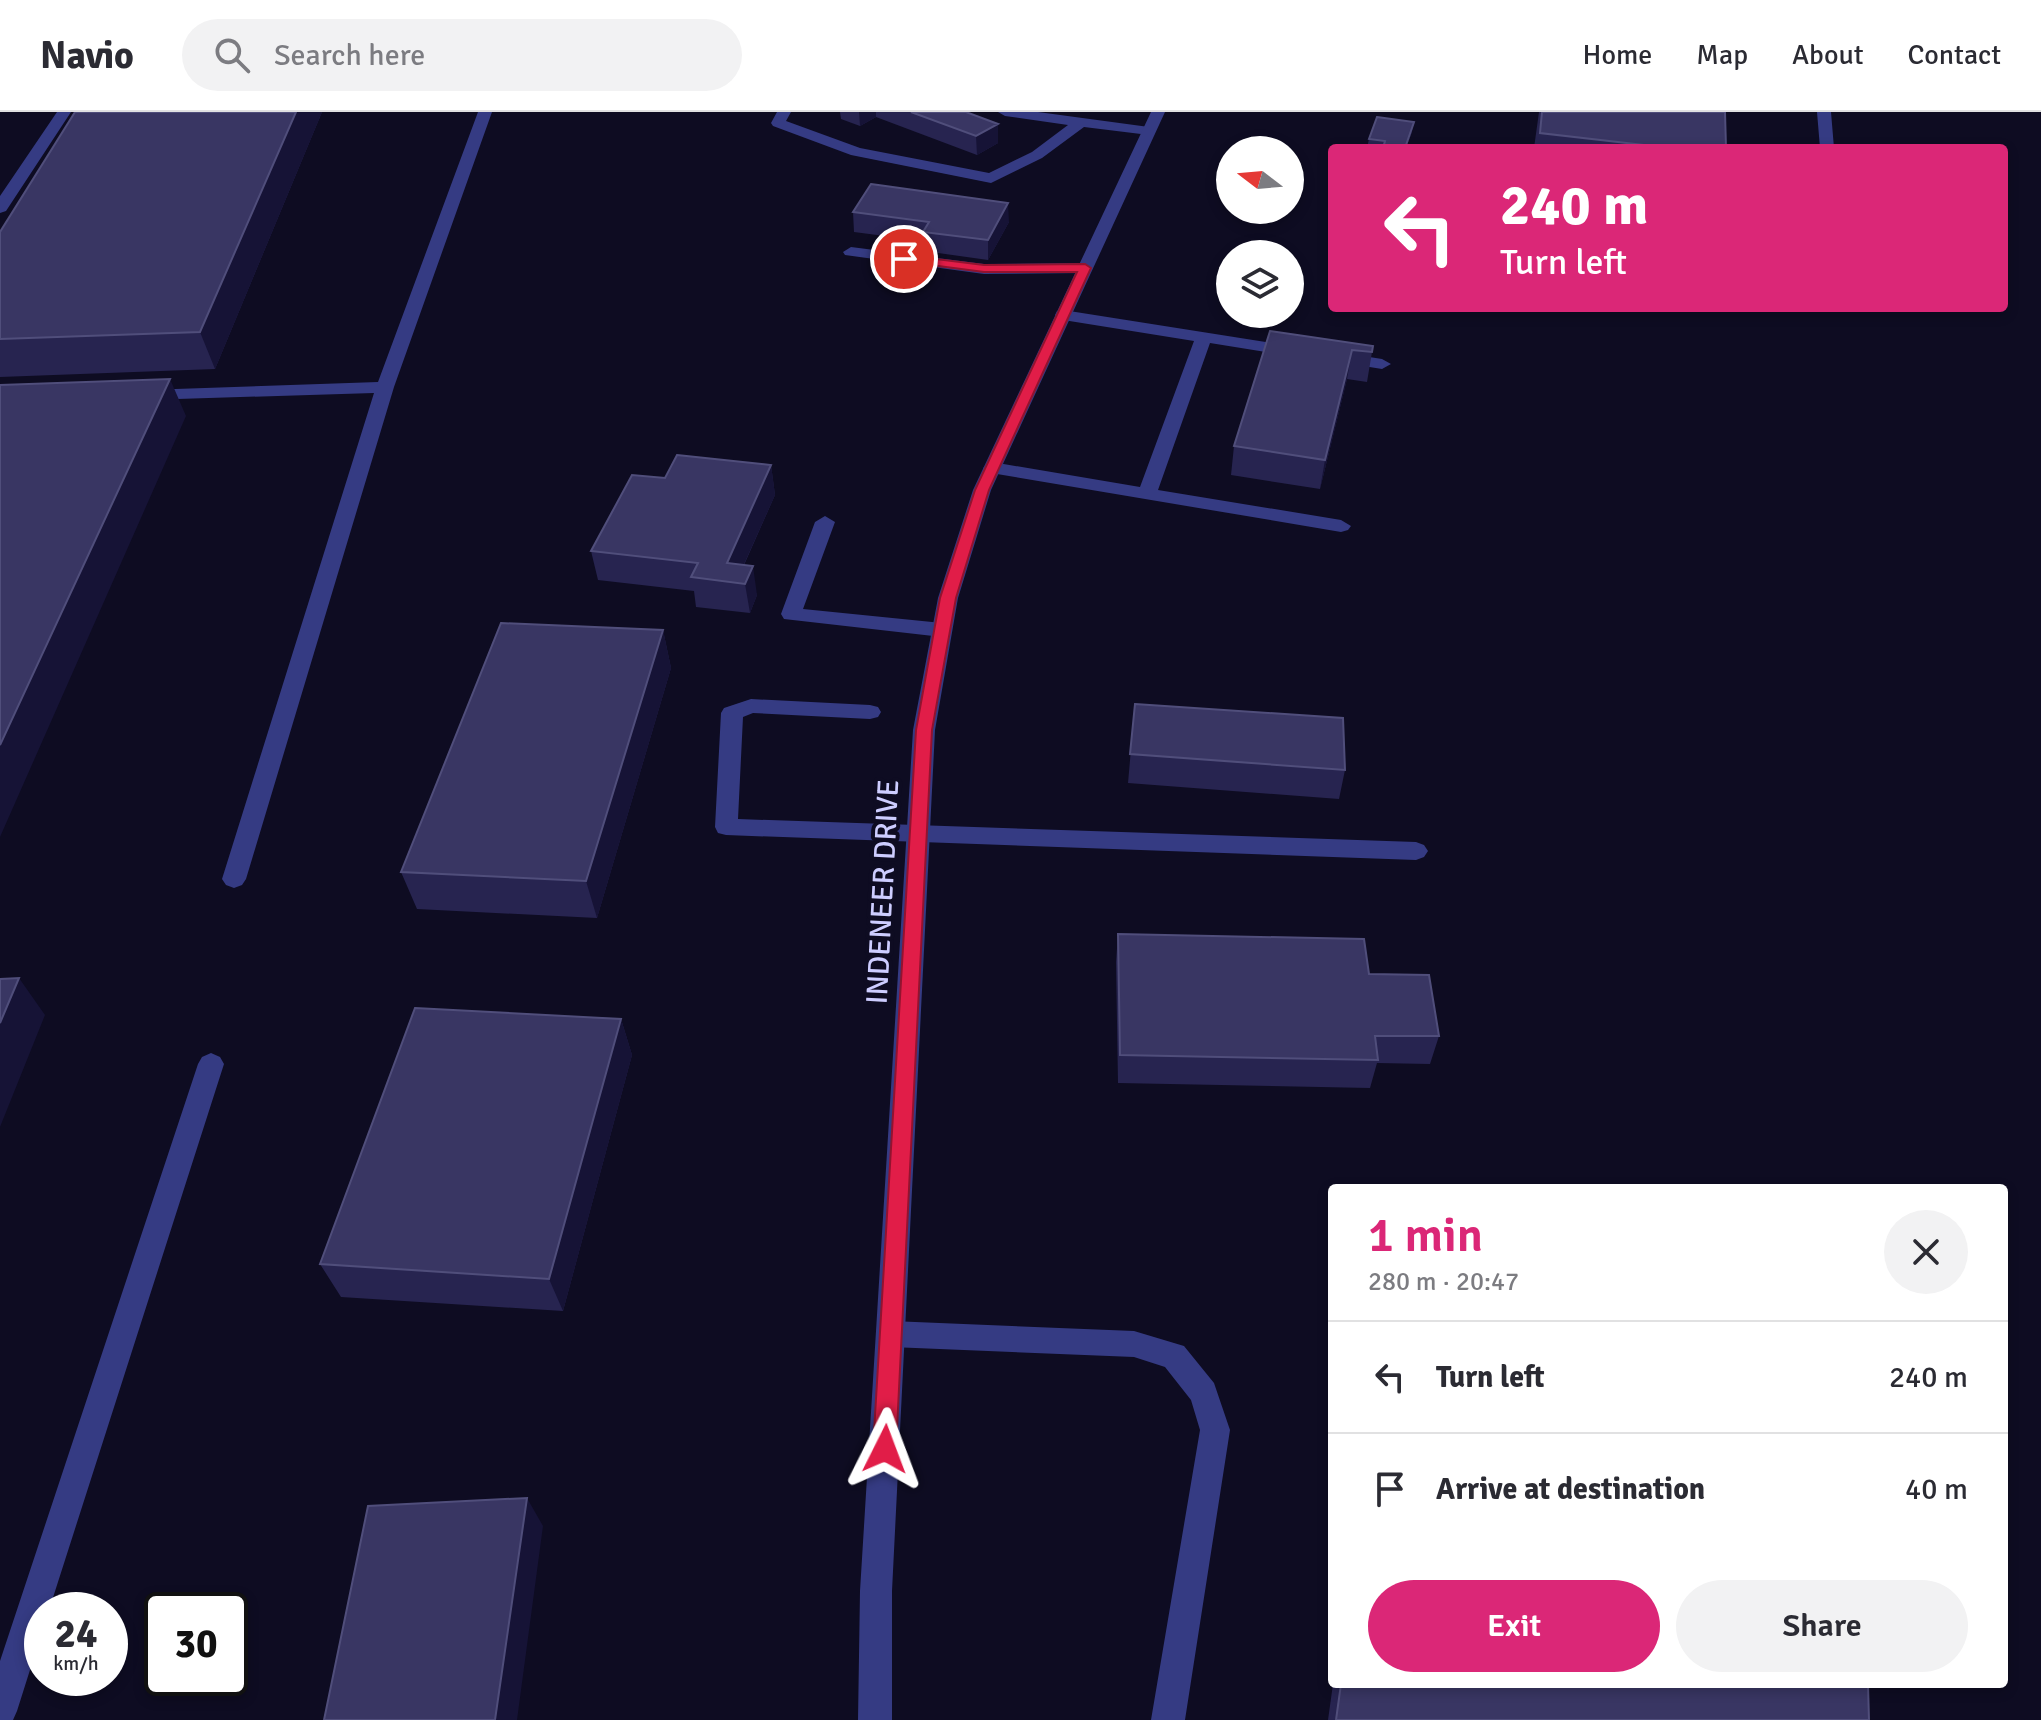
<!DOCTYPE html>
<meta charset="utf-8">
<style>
body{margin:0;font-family:Signika,sans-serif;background:#f2f2f3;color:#2b2b33;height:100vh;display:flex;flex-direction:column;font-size:30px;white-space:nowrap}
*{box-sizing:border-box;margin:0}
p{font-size:26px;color:#7c7c81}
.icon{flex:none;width:44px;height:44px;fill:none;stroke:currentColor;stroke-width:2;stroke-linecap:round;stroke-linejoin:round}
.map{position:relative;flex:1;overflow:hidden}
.panel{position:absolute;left:1328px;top:1072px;width:680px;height:504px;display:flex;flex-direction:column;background:#fff;border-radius:8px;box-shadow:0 4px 12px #0003}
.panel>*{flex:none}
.banner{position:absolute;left:1328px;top:32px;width:680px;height:168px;border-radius:8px;box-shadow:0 4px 12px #0003;background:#db2777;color:#fff;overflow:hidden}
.needle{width:52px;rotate:286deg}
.controls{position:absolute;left:1216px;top:24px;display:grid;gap:16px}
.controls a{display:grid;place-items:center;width:88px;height:88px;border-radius:50%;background:#fff;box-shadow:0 4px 12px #0003;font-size:40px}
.speed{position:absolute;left:24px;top:1480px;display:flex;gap:16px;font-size:40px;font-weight:700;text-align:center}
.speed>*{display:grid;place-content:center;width:104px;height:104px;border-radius:50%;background:#fff;box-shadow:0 4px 12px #0003;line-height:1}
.speed small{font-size:20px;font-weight:400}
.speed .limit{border:4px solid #111;border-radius:12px;background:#fff;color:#111}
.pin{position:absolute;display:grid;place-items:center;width:68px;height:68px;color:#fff;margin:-34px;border:4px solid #fff;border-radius:50%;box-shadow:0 2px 8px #0007}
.me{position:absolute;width:88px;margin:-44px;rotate:3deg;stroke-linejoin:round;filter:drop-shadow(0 0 6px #0008)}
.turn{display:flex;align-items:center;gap:28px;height:168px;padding:0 40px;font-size:36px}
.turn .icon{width:104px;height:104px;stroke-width:2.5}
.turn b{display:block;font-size:56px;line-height:68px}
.round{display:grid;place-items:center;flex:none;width:84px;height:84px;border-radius:42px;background:#f2f2f3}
.summary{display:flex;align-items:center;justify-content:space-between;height:136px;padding:0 40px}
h1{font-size:48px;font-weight:600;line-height:60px;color:#db2777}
.action{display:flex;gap:16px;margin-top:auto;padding:16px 40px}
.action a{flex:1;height:92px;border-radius:48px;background:#db2777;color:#fff;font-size:32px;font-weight:600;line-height:92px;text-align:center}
.action a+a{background:#f2f2f3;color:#2b2b33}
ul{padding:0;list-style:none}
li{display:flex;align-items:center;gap:24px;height:112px;padding:0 40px;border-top:2px solid #e1e1e2}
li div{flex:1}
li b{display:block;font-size:30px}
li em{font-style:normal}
header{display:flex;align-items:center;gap:48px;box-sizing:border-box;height:112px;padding:0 40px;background:#fff;border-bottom:2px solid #e1e1e2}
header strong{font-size:38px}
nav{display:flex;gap:44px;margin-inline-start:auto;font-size:28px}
.search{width:560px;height:72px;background:#f2f2f3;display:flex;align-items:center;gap:20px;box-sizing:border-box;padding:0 28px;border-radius:44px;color:#7c7c81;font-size:30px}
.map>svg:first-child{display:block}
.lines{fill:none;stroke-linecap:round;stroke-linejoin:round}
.lane{fill:#353b83;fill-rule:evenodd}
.street{fill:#353b83;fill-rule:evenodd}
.wall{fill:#272450}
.shaded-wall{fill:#161336}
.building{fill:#393663;stroke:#504e7b;stroke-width:2}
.route{fill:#e11d48;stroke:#92132f;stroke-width:2}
.labels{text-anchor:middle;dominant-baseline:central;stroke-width:8;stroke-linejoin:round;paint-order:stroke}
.street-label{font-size:30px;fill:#cdcdff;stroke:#0e0c22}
</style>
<header>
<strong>Navio</strong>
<div class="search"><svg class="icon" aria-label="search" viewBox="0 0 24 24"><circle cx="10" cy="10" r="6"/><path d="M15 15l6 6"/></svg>Search here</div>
<nav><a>Home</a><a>Map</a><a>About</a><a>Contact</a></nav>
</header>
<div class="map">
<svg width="2041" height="1608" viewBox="0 0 2041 1608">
<rect width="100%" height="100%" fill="#0e0c22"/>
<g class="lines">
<path class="lane" d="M57 0H71L6 99 0 101V84Z
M478 0H492L394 275 246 767 242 773 234 776 226 773 222 767 374 281 146 288 137 283 146 278 378 270Z
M777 0H791L786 9 860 36 989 61 1032 40 1068 13 1005 4 998 0H1038L1149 15 1156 19 1149 23 1084 15 1042 46 991 71 851 43 773 14 771 11Z
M1817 0H1831L1834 36H1820Z
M851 135 984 152 1085 151 1093 156 1085 161 984 162 845 143 843 140Z
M1063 198 1303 236 1306 240 1303 244 1297 245 1210 231 1158 378 1341 408 1351 414 1348 418 1341 420 985 360 983 356 992 350 1140 375 1194 229 1057 207 1055 203 1057 199Z
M1338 240 1382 247 1391 252 1382 257 1332 249 1329 245Z
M825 404 835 410 803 497 942 511 949 513 952 518 949 523 942 525 784 507 781 502 815 410Z
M751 587 870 593 878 595 881 600 878 605 870 607 753 601 743 605 738 707 1416 730 1424 733 1428 739 1424 745 1416 748 726 723 718 721 715 715 721 601 724 596Z
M211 941 220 945 224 952 49 1498H42V1520L17 1599 13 1608H0V1549L198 952 202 945Z
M891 1209 1134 1219 1184 1234 1214 1271 1230 1318 1185 1608H1151L1200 1318 1191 1288 1165 1255 1134 1245 891 1235 881 1231 877 1222 881 1213Z"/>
<path class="street" d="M1151 0H1165L991 378 958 486 935 618 892 1479V1608H858L860 1479 913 618 938 486 973 378Z"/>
</g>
<path class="wall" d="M322 0 215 257 0 265V120Z
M840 0H966L998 12V31L977 43 876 5 860 14 841 7Z
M1539 0H1725L1726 36H1534Z
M1412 20 1406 36H1367L1369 27Z
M853 100 1009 110 988 148 924 139 923 129 854 120Z
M1270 219 1373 234 1367 270 1347 267 1320 377 1231 363 1234 334Z
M771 353 775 383 744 453 757 483 750 501 696 495 694 479 598 468 591 439 665 366Z
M663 518 671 556 597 806 417 797 401 760Z
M1135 592 1345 658 1339 687 1128 671Z
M1118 822 1369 862 1439 924 1430 952 1377 951 1370 976 1118 971 1116 850Z
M621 907 632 943 563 1199 341 1185 320 1152Z
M1333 1572H1868L1869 1608H1328Z"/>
<path class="shaded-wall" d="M296 0H322L215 257 200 220Z
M859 0H876V5L860 14Z
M1414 10 1412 20 1406 36H1405Z
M998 12V31L977 43 976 24Z
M1008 91 1009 110 988 148V128Z
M1352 238 1347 267 1320 377 1325 348Z
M170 267 186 304 0 725V633Z
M771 353 775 383 736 470 727 451Z
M753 454 757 483 750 501 745 472Z
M663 518 671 556 597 806 586 769Z
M19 866 45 903 0 1015V911Z
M621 907 632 943 563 1199 549 1167Z
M527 1386 543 1414 517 1608H495Z"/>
<path class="building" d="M75 0H296L200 220 0 227V120Z
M911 0H966L998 12 976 24Z
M1542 0H1725L1726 36H1670L1540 21Z
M1377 5 1414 10 1405 36H1383L1385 29 1369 27Z
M871 72 1008 91 988 128 923 120 929 110 853 100Z
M1270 219 1373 234 1372 240 1352 238 1325 348 1234 334Z
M170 267 0 633V273Z
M677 343 771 353 727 451 753 454 745 472 691 465 698 451 591 439 632 363 665 366Z
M501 511 663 518 586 769 401 760Z
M1135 592 1343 606 1345 658 1130 642Z
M1118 822 1364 827 1369 862 1429 863 1439 924H1375L1378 948 1120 943Z
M19 866 0 911V867Z
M415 896 621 907 549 1167 320 1152Z
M527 1386 495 1608H324L368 1394Z
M1341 1572H1868L1869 1608H1336Z"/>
<path class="route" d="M904 143 984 153 1085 152 1091 156 989 378 956 486 932 618 896 1337 893 1344 885 1348 876 1344 873 1337 916 618 940 486 975 378 1077 160H984L900 149V144Z"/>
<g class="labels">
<g class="street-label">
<text transform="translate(883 780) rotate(-87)">INDENEER DRIVE</text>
</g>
</g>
</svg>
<div class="controls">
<a><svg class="needle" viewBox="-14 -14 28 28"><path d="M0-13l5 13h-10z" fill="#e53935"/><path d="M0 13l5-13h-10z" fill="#7c7c81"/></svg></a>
<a><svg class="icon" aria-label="layers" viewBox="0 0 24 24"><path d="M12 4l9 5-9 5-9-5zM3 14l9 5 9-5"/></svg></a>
</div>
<div class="speed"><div>24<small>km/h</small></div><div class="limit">30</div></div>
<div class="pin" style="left:904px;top:147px;background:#d93025"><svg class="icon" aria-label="arrive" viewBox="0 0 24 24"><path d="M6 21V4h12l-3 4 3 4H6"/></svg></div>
<svg class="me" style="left:885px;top:1337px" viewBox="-20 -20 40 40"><path d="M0-17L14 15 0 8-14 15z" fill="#e11d48" stroke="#fff" stroke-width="4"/></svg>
<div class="banner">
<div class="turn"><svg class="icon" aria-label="left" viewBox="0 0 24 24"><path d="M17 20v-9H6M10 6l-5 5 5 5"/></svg><div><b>240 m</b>Turn left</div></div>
</div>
<section class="panel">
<div class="summary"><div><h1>1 min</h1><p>280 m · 20:47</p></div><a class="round"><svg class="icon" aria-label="close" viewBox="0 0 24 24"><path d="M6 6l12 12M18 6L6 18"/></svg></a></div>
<ul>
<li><svg class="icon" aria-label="left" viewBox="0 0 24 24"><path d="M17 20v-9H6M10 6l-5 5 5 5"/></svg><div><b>Turn left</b></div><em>240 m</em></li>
<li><svg class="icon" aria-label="arrive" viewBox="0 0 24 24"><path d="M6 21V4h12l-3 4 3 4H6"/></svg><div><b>Arrive at destination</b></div><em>40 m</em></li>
</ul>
<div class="action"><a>Exit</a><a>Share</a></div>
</section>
</div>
